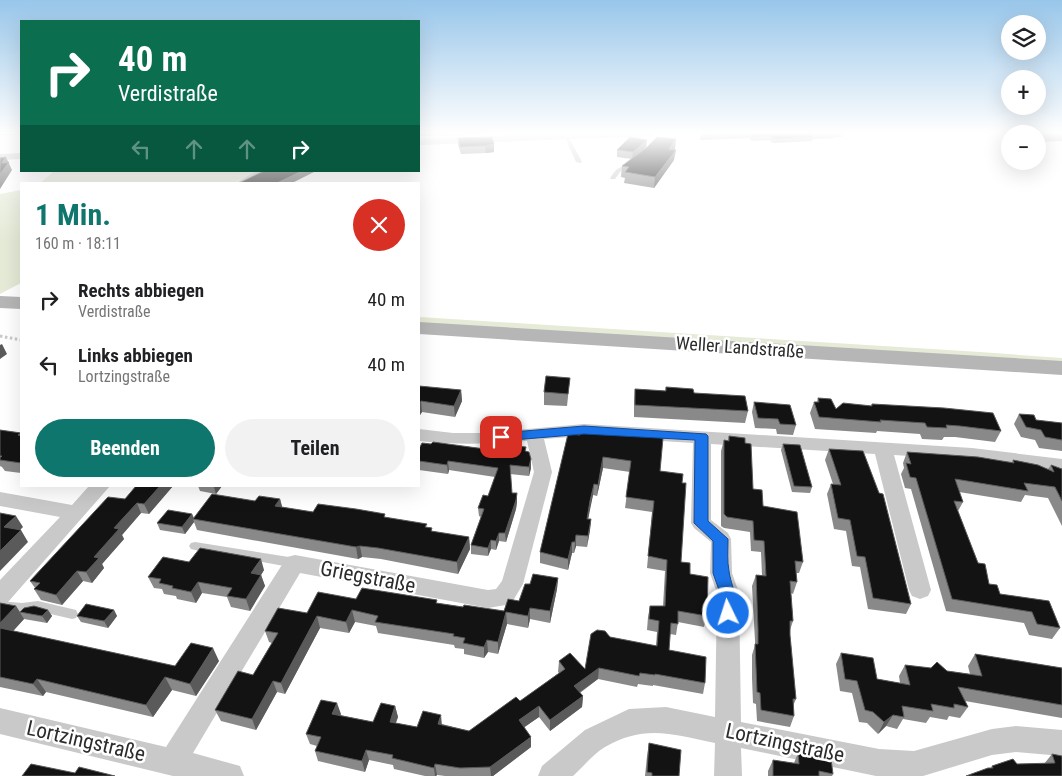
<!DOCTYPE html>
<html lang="de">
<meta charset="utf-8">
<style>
body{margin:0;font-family:"Roboto Condensed",sans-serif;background:#f2f2f2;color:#202124;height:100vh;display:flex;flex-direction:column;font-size:19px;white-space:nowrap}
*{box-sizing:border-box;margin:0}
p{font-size:16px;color:#757577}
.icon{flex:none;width:28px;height:28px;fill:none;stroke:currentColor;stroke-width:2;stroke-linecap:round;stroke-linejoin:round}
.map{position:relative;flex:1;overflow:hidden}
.drawer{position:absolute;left:20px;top:182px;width:400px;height:305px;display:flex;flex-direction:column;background:#fff;border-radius:0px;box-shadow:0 5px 20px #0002}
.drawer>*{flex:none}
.guide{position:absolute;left:20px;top:20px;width:400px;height:152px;border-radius:0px;box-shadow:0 5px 20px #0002;background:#0b6e4f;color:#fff;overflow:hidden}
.fabs{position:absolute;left:1001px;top:15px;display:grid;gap:10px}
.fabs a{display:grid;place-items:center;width:45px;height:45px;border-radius:50%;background:#fff;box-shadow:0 5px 20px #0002;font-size:25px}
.pin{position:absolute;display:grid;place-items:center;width:42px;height:42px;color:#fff;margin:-21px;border-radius:10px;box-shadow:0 2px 8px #0006}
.me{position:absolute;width:55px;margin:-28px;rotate:356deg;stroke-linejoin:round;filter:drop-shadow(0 0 4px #0008)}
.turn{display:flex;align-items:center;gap:18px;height:105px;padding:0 15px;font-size:22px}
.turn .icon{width:65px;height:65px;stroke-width:2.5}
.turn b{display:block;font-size:35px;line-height:42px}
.lanes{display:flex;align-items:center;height:48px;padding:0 15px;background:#0003;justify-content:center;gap:25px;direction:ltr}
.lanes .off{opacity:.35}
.round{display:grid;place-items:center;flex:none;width:52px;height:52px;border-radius:26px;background:#f2f2f2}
.headline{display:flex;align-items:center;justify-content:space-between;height:85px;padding:0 15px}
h1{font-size:30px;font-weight:700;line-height:38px;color:#0f766e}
.action{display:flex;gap:10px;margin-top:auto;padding:10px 15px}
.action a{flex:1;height:58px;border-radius:30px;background:#0f766e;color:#fff;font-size:20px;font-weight:700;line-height:58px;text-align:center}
.action a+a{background:#f2f2f2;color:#202124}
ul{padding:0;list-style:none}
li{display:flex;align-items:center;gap:15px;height:65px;padding:0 15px}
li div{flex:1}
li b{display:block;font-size:19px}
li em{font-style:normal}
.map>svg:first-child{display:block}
.green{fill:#e5ebd7}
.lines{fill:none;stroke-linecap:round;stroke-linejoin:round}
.path{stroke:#c9c9c9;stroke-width:3;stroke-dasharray:2.5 2.5;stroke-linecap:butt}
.lane{fill:#c9c9c9;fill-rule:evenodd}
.street{fill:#c9c9c9;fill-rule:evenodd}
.secondary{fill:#b6b6b6;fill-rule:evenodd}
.wall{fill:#898989}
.shaded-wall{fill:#5a5a5a}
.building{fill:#131313;stroke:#5a5a5a}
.route{fill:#1a73e8;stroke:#114b97}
.labels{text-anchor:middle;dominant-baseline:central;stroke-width:5;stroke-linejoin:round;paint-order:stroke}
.street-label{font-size:18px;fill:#2c2c2c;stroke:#fff}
.near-street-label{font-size:21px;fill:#2c2c2c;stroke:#fff}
</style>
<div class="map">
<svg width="1062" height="776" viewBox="0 0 1062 776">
<rect width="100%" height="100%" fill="#fff"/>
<path class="green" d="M54 171H260L231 184H39Z
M21 190V283L0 294V194Z
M419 317 980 352 1062 358V364L419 323Z"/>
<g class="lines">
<path class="path" d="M0 336 21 340"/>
<path class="lane" d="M564 135 568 136 582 162 581 163 576 162Z
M629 162 634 163 620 172 615 179H611L610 178 616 170Z
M195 542 295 558 299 560 301 563 299 566 295 568 195 550 191 549 189 546 191 543Z
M0 601 22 603 38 601 72 609 76 610 78 614 76 618 72 619 38 611 22 613 0 611Z"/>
<path class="street" d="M570 133H655L651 136 419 145V139Z
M21 153V159L0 160V154Z
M256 171H269L247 184H234Z
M584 424 972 448 1062 459V471L972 460 894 455 931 590 928 596 920 599 912 596 909 590 875 454 711 444V520L728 533 731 539 732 573 739 593 741 722 879 749 914 751 992 729 1016 726 1062 730V756L1016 752 992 755 923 776H876L741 748 742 776H714L715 743C673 734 644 724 605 747 593 754 583 767 573 776H538L542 766 585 730 629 709 666 707 715 717 717 593 710 573 711 542 694 528 691 523 693 443 584 436 544 439 552 472 523 584 511 604 488 608 300 573 193 753 240 766 244 776H173L0 734V708L166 747 287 557 295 555 488 590 496 589 502 581 534 472 527 441C490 444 456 445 419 441V429L453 433H484Z
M89 486H110L8 602 0 604V580L60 517 0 506V492L72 505Z"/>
<path class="secondary" d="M0 296 21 297V309L0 308Z
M419 322 1062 361V375L419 334Z"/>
</g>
<path class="wall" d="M0 133H21V135H0Z
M419 133H490V134L419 136Z
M705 133H849L844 134V135H842V137H835V138L813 139 812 141 773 143 769 140 752 141 749 138 700 140 701 135Z
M1005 133H1062V141L1038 142V134H1010V136Z
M492 137 494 152 486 153 461 154 458 145V138Z
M676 139 674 150V160L654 188 624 183 625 178 621 177 622 166 632 159 617 157V150L647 140 646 147 634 157Z
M570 378 567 406 544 405V392Z
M419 386 461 390 462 401 455 417 422 412 420 415H419Z
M666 387 748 411 745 423 634 417V401L635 389 665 391Z
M818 398 836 409 871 406 872 404 1001 431 995 442 955 437H944L942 440 922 439 920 434 877 431 876 433 815 429 810 413 814 402H817Z
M754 402 796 425 793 435 777 434 776 429 755 428 752 412Z
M1019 414 1036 420 1062 423V451L1039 448 1035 440 1021 437 1014 424Z
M0 430 21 433V473L5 471 2 467 0 466Z
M568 434 660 471 681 562 690 574 707 616 704 627 678 622 676 635 670 634 669 650 705 683 703 694 653 685V686L638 684 637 687 598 679 580 693 583 696 582 707 550 731 539 717 524 727 531 747 493 776H445L437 775 436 776H425L394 769 393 765 369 760 365 772 318 761 315 751 317 746 310 744 306 734 341 714 340 715 373 722 395 706 398 717 396 723 417 727 442 724 469 731 520 701 559 673 558 672 559 661 585 669 610 637 656 646 657 632 647 630 648 617 650 606H663L665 571 647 568 652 512 625 508 630 472 603 468 597 496 593 495 589 512 588 519H591L590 530 587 547 576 546 574 553H572L568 570 540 563V552Z
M729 436 745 443 753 489 763 506 803 562 799 573H796L797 582 793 594 791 593 793 621 790 630V635L796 699 793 706 794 716 790 727 757 721 756 704 753 703 752 678V655L755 645V641L752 586 756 575H762L761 552 751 551 750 532 724 528 721 526V451L724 440 728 441Z
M431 444 485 449 505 447 508 445 526 451 531 468 529 476 510 474 512 493H517V502L516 509 506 542 499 541 496 550 491 549 488 556 471 554V545L481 517 479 516 478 508 488 496 495 477 449 470 448 474 419 470V446Z
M783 444 812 487 810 493 792 492 781 450Z
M829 449 911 604 906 614 868 609 860 567 852 566 846 531 834 529 827 494 831 484H833L825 460Z
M907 452 1012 462 1013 460 1048 469 1051 465 1062 469V526L1048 498 1025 495 1021 502 959 492 963 502 958 511 978 563 989 584 1000 594 1060 628 1052 639 1029 635 1024 623 946 611 911 489 905 488 901 474 904 468 903 463Z
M136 486H173L149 514 141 513 122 535 124 539 102 564 104 568 92 583 83 581 62 605 41 600 34 589 35 588 30 581 125 499Z
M198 486H222L216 494 200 491Z
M280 499 282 507 313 512 386 517 432 528V532L469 537 470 549 458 574 381 559 362 557 358 559 197 530 194 522 185 534 160 530 157 523 192 514 194 518 255 501Z
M189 562 264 570 261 575 265 586 250 611 231 607 227 597 202 593 196 603 177 599 176 596 164 594 162 589 154 588 148 577Z
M558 578 557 589 550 623 530 619 528 628 507 624 498 654 488 652 484 658 464 654V649L455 648 454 645 378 633 376 626 355 622 349 633 320 628 285 694 277 692 256 730 221 721 215 710 253 675 272 643 269 642 265 631 307 613 356 599 437 603 463 607 504 611 519 601 530 584Z
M0 603 16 606 20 612 48 610 52 616 47 623 24 619 13 631 175 666 219 661 196 696 172 690 153 717 46 692 43 696 0 687Z
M114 610 117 616 108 628 81 622 77 616Z
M841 653 877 679 900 683 899 676 905 665 970 674 968 666 975 654 1062 668V718L965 701 968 707 960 718 949 716 947 720 930 717 926 723 903 719 897 729 886 726 878 734 867 723 859 722 852 693 840 691 836 664Z
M649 743 679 776H645L647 756Z
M798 753 833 774 832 776H768V771L773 760 794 763Z
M1052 754 1062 776 991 768 992 766 1044 764Z"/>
<path class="shaded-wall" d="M676 139 675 149 667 160 669 149Z
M647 140 646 147 632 159 633 152Z
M494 144V152L486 153 485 146Z
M676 150 674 160 654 188 655 177Z
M6 157 12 170 0 189V174L2 163Z
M302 171H316L290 184H275Z
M2 344 7 354 0 359V345Z
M461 390 462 401 455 417 454 406Z
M421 401 422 412 420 415 419 404Z
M603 457V468L597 496 598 485Z
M531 459V468L529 476V467Z
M448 461 449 470 448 474 447 465Z
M594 484 593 495 586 530 587 519Z
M160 486H173L149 514 144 504Z
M215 486H222L216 494 214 487Z
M517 493V502L516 509 506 542 505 533Z
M280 499 283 510 275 506Z
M137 503 141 513 122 535 124 539 102 564 104 568 92 583 86 572 94 557 114 528Z
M192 514 194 519H193L194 522 185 534 182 527Z
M16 516 23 527 12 538 4 527Z
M591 519 590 530 587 547 588 536Z
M21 530 28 542 0 571V551Z
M499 533V541L496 550V541Z
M576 535V546L574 553 575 542Z
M469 537 470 549 458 574 457 562Z
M491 540V549L488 556V548Z
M572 542V553L568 570V559Z
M360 546 362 557 358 559 356 547Z
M261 559 264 570 261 575 265 586 250 611 246 599 251 573Z
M77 571 83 581 62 605 56 595Z
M558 578 557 589 550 623V611Z
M198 582 202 593 196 603 191 592Z
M16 606 24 619 5 640 0 633V623Z
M530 608V619L528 628V616Z
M48 610 52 616 47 623 42 616Z
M114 610 117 616 108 628 104 621Z
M352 610 355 622 349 633 346 622Z
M506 612 507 624 498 654V642Z
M317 616 320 628 285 694 281 683Z
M487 640 488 652 484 658V647Z
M213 648 219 661 196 696 190 684Z
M599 668 598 679 573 697 574 686Z
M165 677 172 690 153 717 146 705Z
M37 679 46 692 43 696 33 684Z
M273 681 277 692 256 730 252 719Z
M583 696 582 707 550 731V720Z
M337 703 341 714 336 725 332 714Z
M395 706 398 717 392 732 390 722Z
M539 706V717L519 731V720Z
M441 715 442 726 438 724Z
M893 715 886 726 878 734 884 722Z
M531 737V747L493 776H491L490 767Z
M366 750 369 760 365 772 362 761Z
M435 764 437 775 436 776H435L434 768Z"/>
<path class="building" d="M705 133H748L701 135Z
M750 133H834L810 134 813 137 774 139 770 136 753 137Z
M1023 133H1062V134L1038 135V134Z
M492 137 494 144 485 146 460 147 458 138Z
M630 137 647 140 633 152 617 150Z
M657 137 676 139 669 149 676 150 655 177 625 172 629 167 622 166 647 147Z
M6 157 2 163 9 162 0 174V158Z
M264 171H302L275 184H237Z
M546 376 570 378 568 394 544 392Z
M419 386 461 390 454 406 421 401 419 404Z
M666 387 693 389 694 393 745 396 748 411 635 405V389L666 391Z
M818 398 831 399 836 409 843 403 872 406V404L944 408 993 413 1001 431 960 426 946 425 947 428 927 427 925 423 880 420 881 422 819 417 814 402H819Z
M754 402 790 405 796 425 780 424 778 419 758 418Z
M1019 414 1034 415 1036 420 1062 423V440L1045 437 1041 430 1026 427Z
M583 427 663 438 660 471 683 474 682 483H686L681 562 690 563V574L708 577 707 616 678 611V624L671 623 669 650 706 657 705 683 655 674V675L640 673 639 676 599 668 574 686 583 696 550 720 539 706 519 720 531 737 490 767 460 768 435 764 434 768 392 758 393 755 366 750 362 761 315 751 321 737 306 734 321 700 337 703 332 714 373 722 381 703 395 706 390 722 417 727 423 711 441 715 438 724 469 731 516 697 520 701 565 669 559 661 570 653 585 669 591 634 597 630 605 631 610 637 657 646 659 621 649 619 650 606H665L667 560 648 556 654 501 626 497 631 461 603 457 598 485 594 484 590 501 587 519H591L588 536 576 535 575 542H572L568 559 540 552 568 434 580 435Z
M0 430 21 433 18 435 21 436V463L0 460V458L2 456H0Z
M729 436 745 438V443L751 444 753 489 762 490 763 506 797 512 803 562 795 561 797 582 790 581 793 621H790V635L796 699H793L794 716 761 710 760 693 757 692 756 667 755 644H758V629L756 575 766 576 764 541 754 540 753 521 727 517 724 514V440L729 441Z
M508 440V445L526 447 525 451 529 452 531 459 529 467 510 465 512 493H517L516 500 505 533H499L496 541 491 540 488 548 471 545 484 509 478 508 483 495 488 496 498 468 448 461 447 465 419 461V446L420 447 422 443 431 444 433 442 485 449 487 444 505 447Z
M783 444 800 445 812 487 794 486Z
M829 449 863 451 879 493 883 494 911 604 873 598 865 557 857 556 850 520 838 518 831 484 841 485Z
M907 452 978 457 1014 463 1013 460 1038 465 1054 472 1051 465 1062 469V501L1055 487 1024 483 1028 491 955 479 963 502 954 501 978 563 985 564 989 584 997 585 1000 594 1049 601 1060 628 1037 624 1032 612 952 599 916 478 910 477 906 463 911 464Z
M136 486H160L144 504 137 503 114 528 119 529 94 557 99 558 86 572 77 571 56 595 34 589 40 583 30 581 108 497 125 499Z
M212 494 255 501 259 496 280 499 275 506 313 512 318 504 356 509 385 514 384 517 427 524 425 527 432 528 431 531 469 537 457 562 378 548 360 546 356 547 193 519Z
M168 510 192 514 182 527 157 523Z
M0 513 16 516 4 527 21 530 0 551Z
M200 548 261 559 251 573 261 575 246 599 227 596 232 588 198 582 191 592 172 588 173 586 159 583 161 579 148 577 163 557 189 562Z
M533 574 558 578 550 611 530 608 528 616 506 612 498 642 487 640 484 647 463 643 465 638 453 636 454 634 375 622 378 616 352 610 346 622 317 616 281 683 273 681 252 719 215 710 238 671 253 675 278 633 265 631 278 608 307 613 318 592 356 599 362 588 437 600 436 603 463 607 464 605 504 611 508 599 519 601 525 584H530Z
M0 603 16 606 0 623Z
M86 604 114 610 104 621 77 616Z
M34 606 48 610 42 616 20 612 24 608Z
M0 628 175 666 191 643 213 648 190 684 165 677 146 705 37 679 33 684 0 677Z
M841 653 873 658 877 679 910 685 905 665 931 668 937 662 947 671 982 676 975 654 1062 668V705L958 687 968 707 954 704V708L931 704 933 711 902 706 904 717 893 715 884 722 873 712 865 710 857 681 845 679Z
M649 743 681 750 679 776H652V773L647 772Z
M798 753 831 759 833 774 819 771V776H773V760L799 764Z
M1052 754 1062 756V776H966L988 768H993L992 766 1013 759 1017 764 1055 763Z
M31 764 75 773 79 767 115 776H22Z"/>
<linearGradient id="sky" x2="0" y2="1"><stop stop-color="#98c6ea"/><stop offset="0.55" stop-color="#fff"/><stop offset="1" stop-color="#fff" stop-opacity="0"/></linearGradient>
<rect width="1062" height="242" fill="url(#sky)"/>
<path class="route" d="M584 426 706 434 708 436V521L728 539C728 550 727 561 729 571 731 587 741 601 733 618L728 620 722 618 720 613V593L713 573V541L694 523 695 440 584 434 501 441 494 437 501 433Z"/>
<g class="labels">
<g class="street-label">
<text transform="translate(740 347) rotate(4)">Weller Landstraße</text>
</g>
<g class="near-street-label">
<text transform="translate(368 577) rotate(11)">Griegstraße</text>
<text transform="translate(86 741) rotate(13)">Lortzingstraße</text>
<text transform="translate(785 743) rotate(12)">Lortzingstraße</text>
</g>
</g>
</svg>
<div class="fabs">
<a><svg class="icon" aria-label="layers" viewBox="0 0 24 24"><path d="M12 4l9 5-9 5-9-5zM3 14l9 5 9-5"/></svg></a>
<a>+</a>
<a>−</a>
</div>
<div class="pin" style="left:501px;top:437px;background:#d93025"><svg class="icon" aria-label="arrive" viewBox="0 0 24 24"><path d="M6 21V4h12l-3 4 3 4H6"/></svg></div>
<svg class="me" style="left:728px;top:613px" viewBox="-20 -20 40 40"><circle r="17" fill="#1a73e8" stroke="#fff" stroke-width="3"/><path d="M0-11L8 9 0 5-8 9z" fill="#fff"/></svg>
<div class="guide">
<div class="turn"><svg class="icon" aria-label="right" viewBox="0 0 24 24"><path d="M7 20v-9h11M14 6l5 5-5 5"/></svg><div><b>40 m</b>Verdistraße</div></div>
<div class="lanes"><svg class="icon off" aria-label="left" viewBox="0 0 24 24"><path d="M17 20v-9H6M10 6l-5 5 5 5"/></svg><svg class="icon off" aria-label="ahead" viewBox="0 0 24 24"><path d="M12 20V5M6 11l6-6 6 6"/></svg><svg class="icon off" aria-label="ahead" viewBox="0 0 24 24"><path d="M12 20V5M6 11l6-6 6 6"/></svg><svg class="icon" aria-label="right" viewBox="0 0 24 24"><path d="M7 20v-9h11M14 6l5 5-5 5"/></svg></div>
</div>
<section class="drawer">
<div class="headline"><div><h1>1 Min.</h1><p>160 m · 18:11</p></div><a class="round" style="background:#d93025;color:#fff"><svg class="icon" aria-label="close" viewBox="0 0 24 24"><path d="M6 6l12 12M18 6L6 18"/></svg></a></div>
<ul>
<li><svg class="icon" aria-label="right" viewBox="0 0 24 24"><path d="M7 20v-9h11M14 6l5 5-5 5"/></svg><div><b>Rechts abbiegen</b><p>Verdistraße</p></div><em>40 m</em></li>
<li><svg class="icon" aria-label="left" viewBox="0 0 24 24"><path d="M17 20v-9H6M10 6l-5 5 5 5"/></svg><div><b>Links abbiegen</b><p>Lortzingstraße</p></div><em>40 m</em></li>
</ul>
<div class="action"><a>Beenden</a><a>Teilen</a></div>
</section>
</div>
